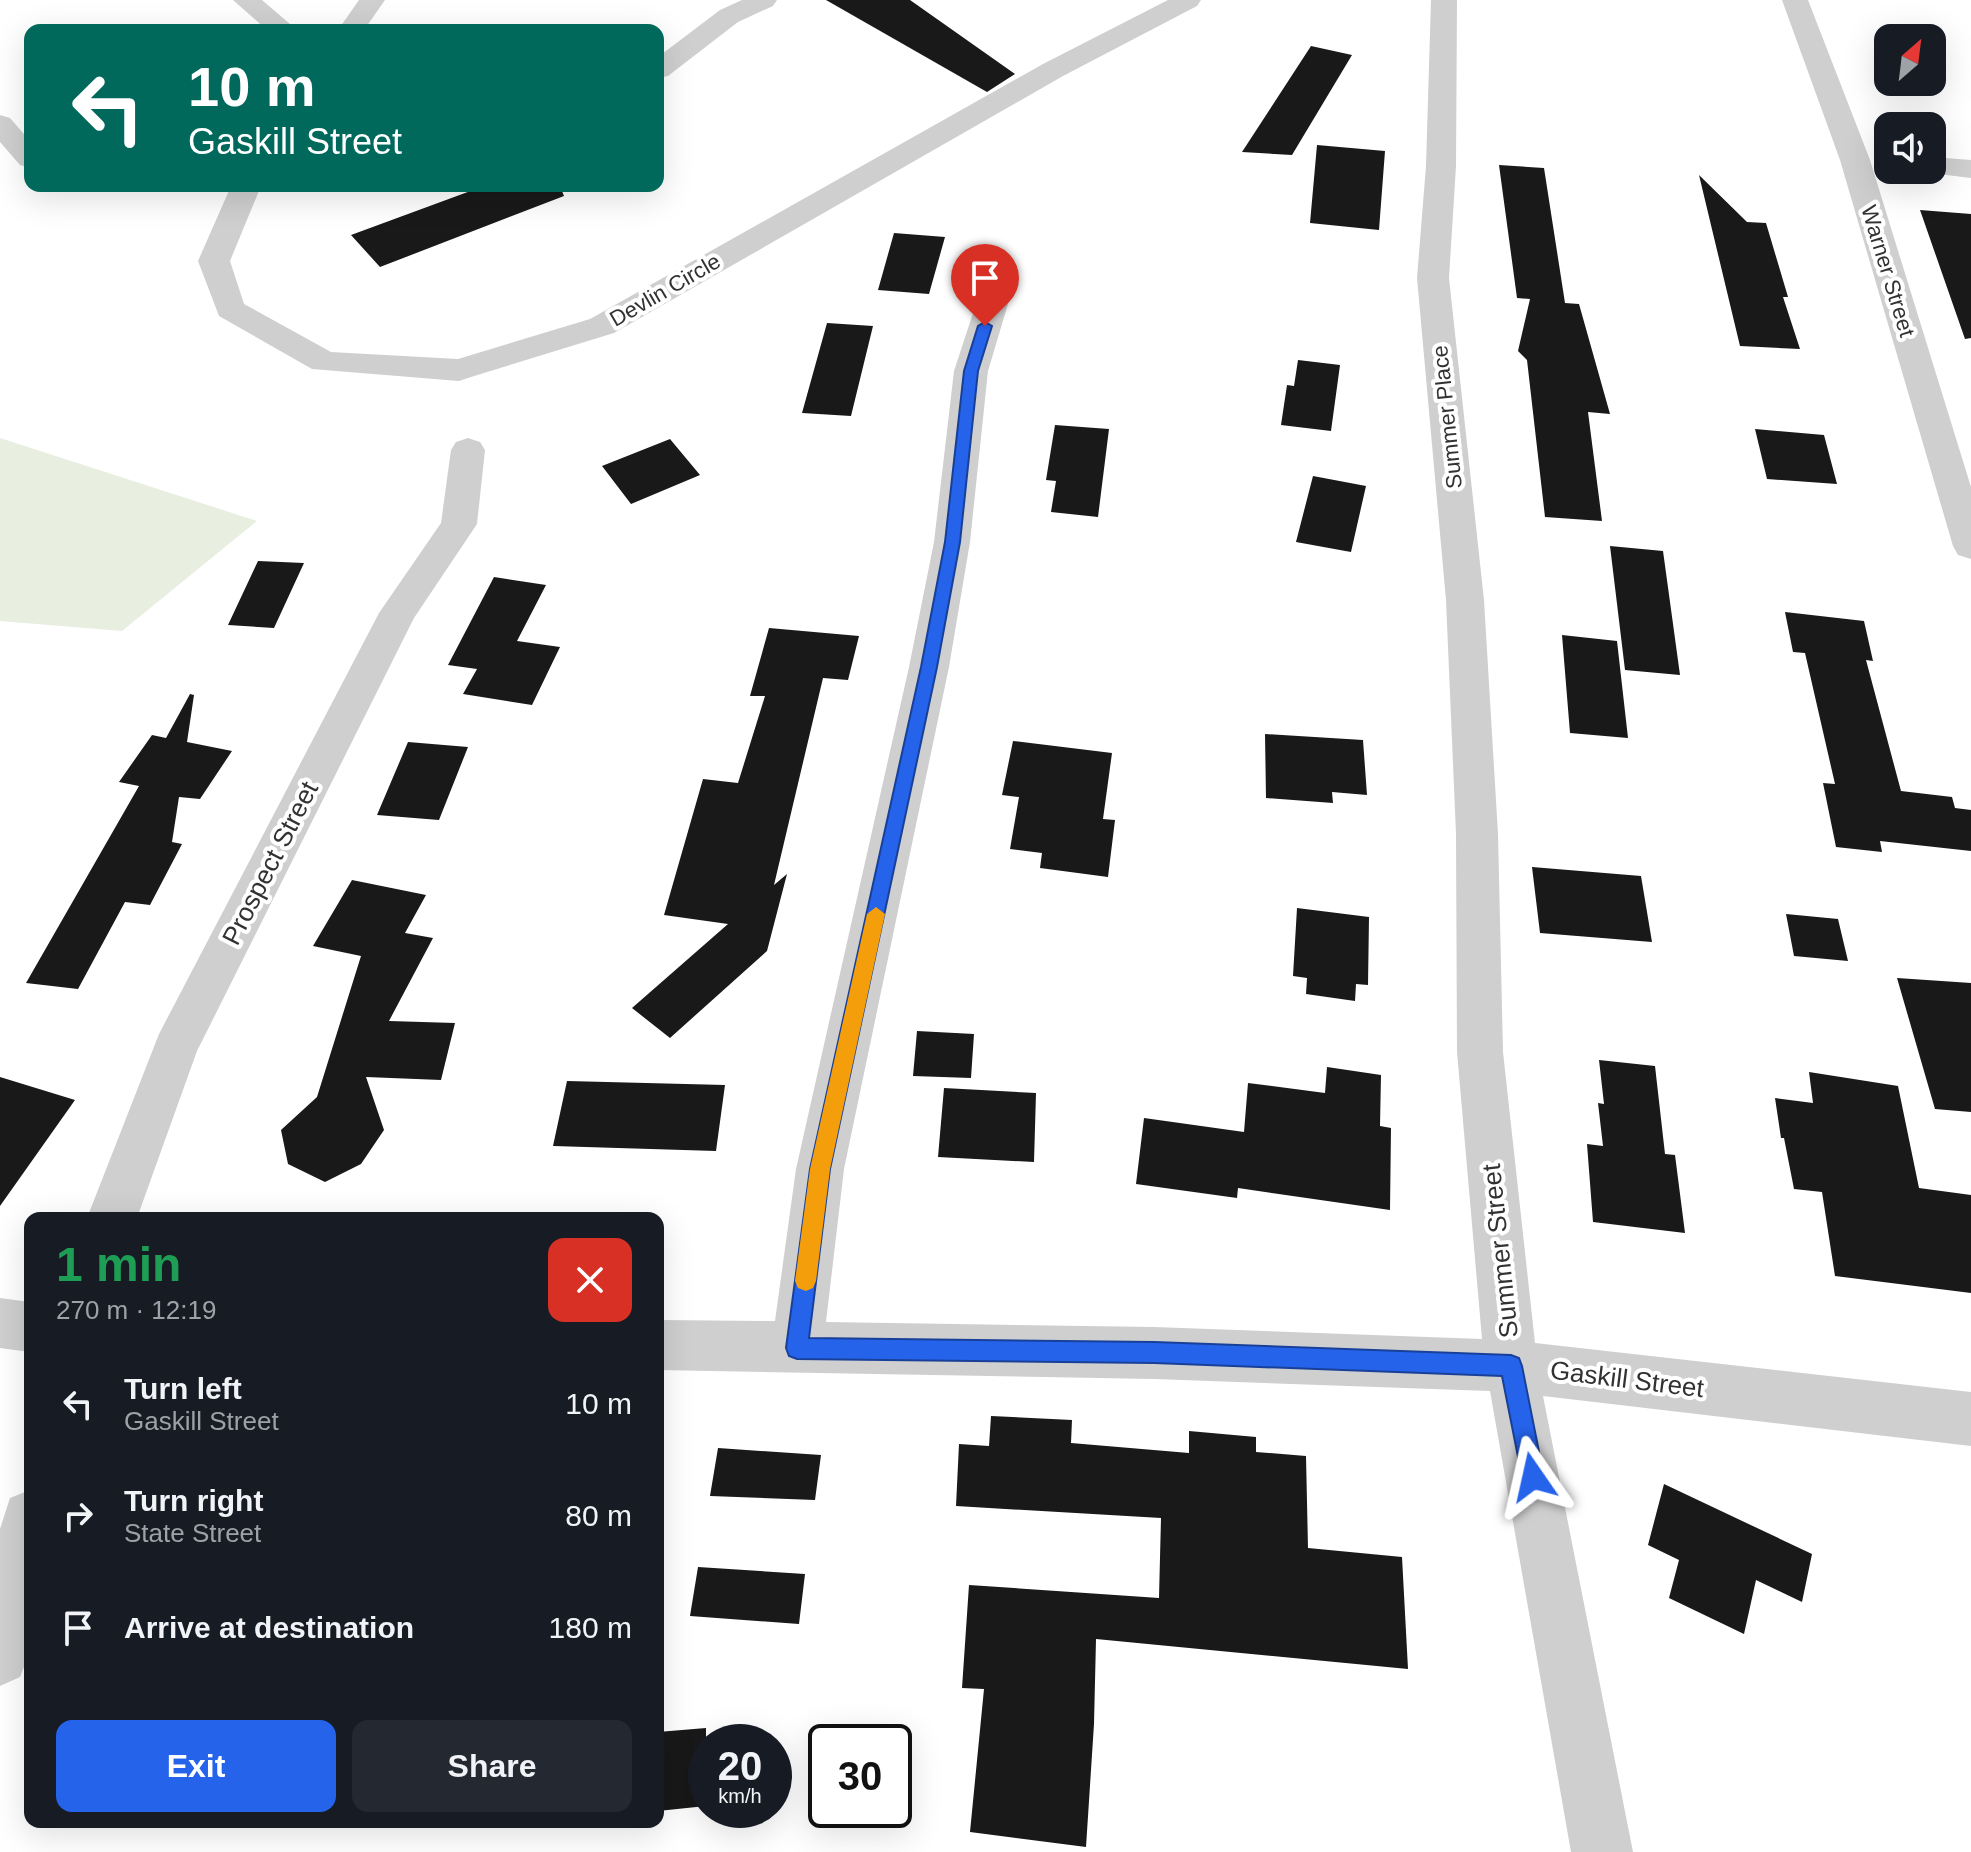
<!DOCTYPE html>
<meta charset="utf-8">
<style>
body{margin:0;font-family:Helvetica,sans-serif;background:#242831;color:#f1f3f6;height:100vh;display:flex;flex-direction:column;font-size:30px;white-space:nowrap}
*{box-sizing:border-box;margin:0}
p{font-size:26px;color:#9ea1a6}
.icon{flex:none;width:44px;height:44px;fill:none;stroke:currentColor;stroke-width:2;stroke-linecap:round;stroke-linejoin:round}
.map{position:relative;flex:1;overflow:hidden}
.drawer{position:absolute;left:24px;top:1212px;width:640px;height:616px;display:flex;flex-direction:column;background:#171b24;border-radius:16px;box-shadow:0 8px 32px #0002}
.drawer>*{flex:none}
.banner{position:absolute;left:24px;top:24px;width:640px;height:168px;border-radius:16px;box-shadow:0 8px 32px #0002;background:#00695c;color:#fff;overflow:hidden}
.needle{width:52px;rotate:28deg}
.buttons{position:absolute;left:1874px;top:24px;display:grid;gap:16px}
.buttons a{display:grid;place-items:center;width:72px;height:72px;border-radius:16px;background:#171b24;box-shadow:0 8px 32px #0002;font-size:40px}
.speed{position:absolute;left:688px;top:1724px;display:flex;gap:16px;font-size:40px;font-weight:700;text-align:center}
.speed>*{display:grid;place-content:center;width:104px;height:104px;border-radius:50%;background:#171b24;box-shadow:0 8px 32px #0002;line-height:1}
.speed small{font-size:20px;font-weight:400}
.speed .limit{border:4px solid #111;border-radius:12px;background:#fff;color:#111}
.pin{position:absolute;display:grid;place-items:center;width:68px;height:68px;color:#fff;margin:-82px -34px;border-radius:50% 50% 50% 0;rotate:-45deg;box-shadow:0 0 8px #0007}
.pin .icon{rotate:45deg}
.me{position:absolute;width:88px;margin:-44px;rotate:349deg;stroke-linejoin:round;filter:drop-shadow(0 0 6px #0008)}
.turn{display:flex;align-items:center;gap:28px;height:168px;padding:0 32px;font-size:36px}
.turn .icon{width:104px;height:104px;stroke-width:2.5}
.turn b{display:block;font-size:56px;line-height:68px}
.round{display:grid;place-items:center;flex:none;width:84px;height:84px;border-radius:16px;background:#242831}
.summary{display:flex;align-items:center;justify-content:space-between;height:136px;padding:0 32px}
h1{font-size:48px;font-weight:600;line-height:60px;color:#1e9e55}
.cta{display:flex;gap:16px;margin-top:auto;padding:16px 32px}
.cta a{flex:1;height:92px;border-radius:16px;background:#2563eb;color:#fff;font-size:32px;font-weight:600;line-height:92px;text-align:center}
.cta a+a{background:#242831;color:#f1f3f6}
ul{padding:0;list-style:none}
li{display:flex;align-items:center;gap:24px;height:112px;padding:0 32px}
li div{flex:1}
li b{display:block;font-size:30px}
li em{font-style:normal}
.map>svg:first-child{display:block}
.green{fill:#e8eee0}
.building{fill:#191919}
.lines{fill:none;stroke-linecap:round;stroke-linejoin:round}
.minor{fill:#cfcfcf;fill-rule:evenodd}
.route{fill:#2563eb;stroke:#184099;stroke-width:2}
.slow{fill:#f59e0b}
.labels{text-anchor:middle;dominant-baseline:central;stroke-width:8;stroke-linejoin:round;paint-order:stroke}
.far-street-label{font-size:22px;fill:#323232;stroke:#fff}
.street-label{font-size:26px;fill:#323232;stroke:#fff}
</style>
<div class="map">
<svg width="1971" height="1852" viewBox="0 0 1971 1852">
<rect width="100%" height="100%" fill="#fff"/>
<path class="green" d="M0 438 257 521 122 631 0 621Z"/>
<path class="building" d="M826 0H910L1015 74 987 92Z
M1311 46 1352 55 1292 155 1242 152Z
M1317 145 1385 151 1379 230 1310 223Z
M1499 165 1544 168 1565 303 1579 304 1610 414 1588 412 1602 521 1545 517 1527 360 1518 351 1530 299 1517 298Z
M1699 175 1747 222 1766 223 1788 297H1783L1800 349 1740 346Z
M484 186H560L564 196 380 267 351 235Z
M1920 210 1971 214V338L1965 339Z
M894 233 945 237 929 294 878 290Z
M827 323 873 326 851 416 802 413Z
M1298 360 1340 365 1331 431 1281 425 1287 385 1294 386Z
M1055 425 1109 429 1098 517 1051 512 1056 481 1046 480Z
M1755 429 1824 435 1837 484 1767 479Z
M670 439 700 475 631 504 602 466Z
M1313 476 1366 486 1351 552 1296 542Z
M1610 546 1663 551 1680 675 1625 670Z
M258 561 304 563 274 628 228 625Z
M494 577 546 585 517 641 560 647 532 705 463 694 477 669 448 665Z
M1785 612 1864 621 1873 661 1866 660 1901 791 1952 797 1955 808 1971 810V851L1880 841 1882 852 1836 847 1823 783 1835 784 1805 653 1793 652Z
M769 628 859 636 848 680 823 678 774 885 787 874 767 951 670 1038 632 1008 728 924 664 915 703 779 738 783 765 696H750Z
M1562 635 1617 641 1628 738 1570 733Z
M190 694 194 695 187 742 232 751 200 799 179 797 172 842 182 844 150 905 125 902 78 989 26 983 139 786 119 782 152 735 166 738Z
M1265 734 1363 740 1367 795 1332 792 1333 803 1266 798Z
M1013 741 1112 753 1103 819 1115 820 1108 877 1040 868 1042 853 1010 849 1019 797 1002 795Z
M408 742 468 747 439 820 377 815Z
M1532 867 1641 876 1652 942 1540 933Z
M352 880 426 895 405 933 433 938 389 1021 455 1023 441 1080 366 1077 384 1130 361 1164 325 1182 288 1164 281 1130 317 1097 361 956 313 946Z
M1297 908 1369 917 1368 985 1356 984 1355 1001 1306 994 1307 978 1293 976Z
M1786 914 1838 919 1848 961 1794 956Z
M1897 978 1971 983V1112L1935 1109Z
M917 1031 974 1034 971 1078 913 1076Z
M1599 1060 1655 1066 1665 1154 1675 1155 1685 1233 1593 1222 1587 1144 1603 1146 1598 1103 1604 1104Z
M1327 1067 1381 1075 1380 1126 1391 1128 1390 1210 1238 1188 1237 1198 1136 1184 1144 1118 1244 1132 1248 1083 1325 1093Z
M1809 1072 1898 1086 1919 1188 1971 1195V1293L1835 1276 1822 1192 1794 1189 1784 1138H1781L1775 1098 1813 1103Z
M0 1077 75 1100 0 1206Z
M567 1081 725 1085 716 1151 553 1146Z
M944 1088 1036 1093 1034 1162 938 1157Z
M991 1416 1072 1420 1071 1443 1189 1453V1431L1256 1437V1452L1306 1456 1308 1548 1402 1557 1408 1669 1096 1639 1094 1724 1086 1847 970 1832 984 1689 962 1688 969 1585 1159 1598 1161 1518 956 1506 959 1444 989 1446Z
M718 1448 821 1455 815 1500 710 1496Z
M1664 1484 1812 1554 1802 1602 1756 1580 1744 1634 1669 1598 1679 1560 1648 1545Z
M698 1567 805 1574 799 1624 690 1616Z
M706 1728V1806L658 1811V1732Z"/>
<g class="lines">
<path class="minor" d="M233 0H262L297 30H267Z
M359 0H385L364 30H338Z
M742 0H777L773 6 738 22 668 76 658 78V57L720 10Z
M1168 0H1201L1197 6 1063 76 614 333 471 377 459 381 312 369 219 316 198 261 231 186H261L230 261 244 304 331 352 458 359 590 319 1043 64Z
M1431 0H1457L1456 166 1449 278 1484 600 1498 834 1503 1052 1535 1343 1971 1392V1446L1543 1396 1633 1852H1571L1490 1391 1154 1379 658 1370V1320L775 1321 796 1169 909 667 934 542 954 371 976 304 981 297 992 294 1003 297 1008 304 988 371 970 542 949 667 844 1169 826 1322 1154 1327 1482 1339 1457 1052 1456 834 1446 600 1417 278 1426 166Z
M1782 0H1808L1870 160 1971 487V559L1958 555 1953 546 1840 160Z
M0 115 10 118 30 141V168L20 165 0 142Z
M1932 157 1971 160V178L1922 172 1920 170H1932Z
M468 438 480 442 485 450 477 524 414 618 197 1051 137 1218H87L159 1034 379 613 441 523 451 450 456 442Z
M0 1298 30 1302V1352L0 1348Z
M30 1490V1652L20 1677 0 1686V1529L10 1498Z"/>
</g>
<path class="route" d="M985 322 992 326 978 371 960 542 937 667 830 1169 809 1338 1154 1342 1511 1355 1519 1358 1522 1366 1544 1477 1541 1485 1533 1488 1525 1485 1522 1477 1502 1376 1154 1363 797 1359 789 1356 786 1348 810 1169 921 667 945 542 964 371 978 326Z"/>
<path class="slow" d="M876 907 885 914 830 1169 816 1281 813 1288 806 1291 798 1288 795 1281 810 1169 867 914Z"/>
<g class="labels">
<g class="far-street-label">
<text transform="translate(1888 271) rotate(73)">Warner Street</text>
<text transform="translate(665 290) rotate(-30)">Devlin Circle</text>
<text transform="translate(1447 417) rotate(-96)">Summer Place</text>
</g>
<g class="street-label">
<text transform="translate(270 863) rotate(-63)">Prospect Street</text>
<text transform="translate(1500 1251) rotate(-96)">Summer Street</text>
<text transform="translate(1627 1379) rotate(7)">Gaskill Street</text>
</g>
</g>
</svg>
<div class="buttons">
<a><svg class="needle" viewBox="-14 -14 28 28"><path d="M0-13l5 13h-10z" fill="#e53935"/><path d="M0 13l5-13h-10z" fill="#9ea1a6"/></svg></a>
<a><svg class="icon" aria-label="sound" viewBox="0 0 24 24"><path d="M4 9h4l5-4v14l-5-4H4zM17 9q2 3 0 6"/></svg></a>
</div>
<div class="speed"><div>20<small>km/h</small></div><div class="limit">30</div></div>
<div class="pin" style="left:985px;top:326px;background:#d93025"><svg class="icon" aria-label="arrive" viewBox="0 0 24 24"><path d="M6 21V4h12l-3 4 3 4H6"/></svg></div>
<svg class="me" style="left:1533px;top:1477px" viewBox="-20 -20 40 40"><path d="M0-17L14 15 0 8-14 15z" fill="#2563eb" stroke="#fff" stroke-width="4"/></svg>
<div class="banner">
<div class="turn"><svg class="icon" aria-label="left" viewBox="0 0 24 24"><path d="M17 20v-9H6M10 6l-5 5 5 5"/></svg><div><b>10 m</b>Gaskill Street</div></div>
</div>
<section class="drawer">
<div class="summary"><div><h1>1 min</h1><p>270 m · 12:19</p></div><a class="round" style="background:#d93025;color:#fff"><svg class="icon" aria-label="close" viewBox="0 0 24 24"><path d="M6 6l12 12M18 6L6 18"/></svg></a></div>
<ul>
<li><svg class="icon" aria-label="left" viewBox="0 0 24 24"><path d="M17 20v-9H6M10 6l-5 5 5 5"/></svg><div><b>Turn left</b><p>Gaskill Street</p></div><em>10 m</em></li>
<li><svg class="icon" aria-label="right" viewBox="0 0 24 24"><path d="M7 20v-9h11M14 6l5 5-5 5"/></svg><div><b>Turn right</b><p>State Street</p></div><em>80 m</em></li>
<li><svg class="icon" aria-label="arrive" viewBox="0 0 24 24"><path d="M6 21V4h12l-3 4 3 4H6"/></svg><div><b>Arrive at destination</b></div><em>180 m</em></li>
</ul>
<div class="cta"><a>Exit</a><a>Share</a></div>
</section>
</div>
